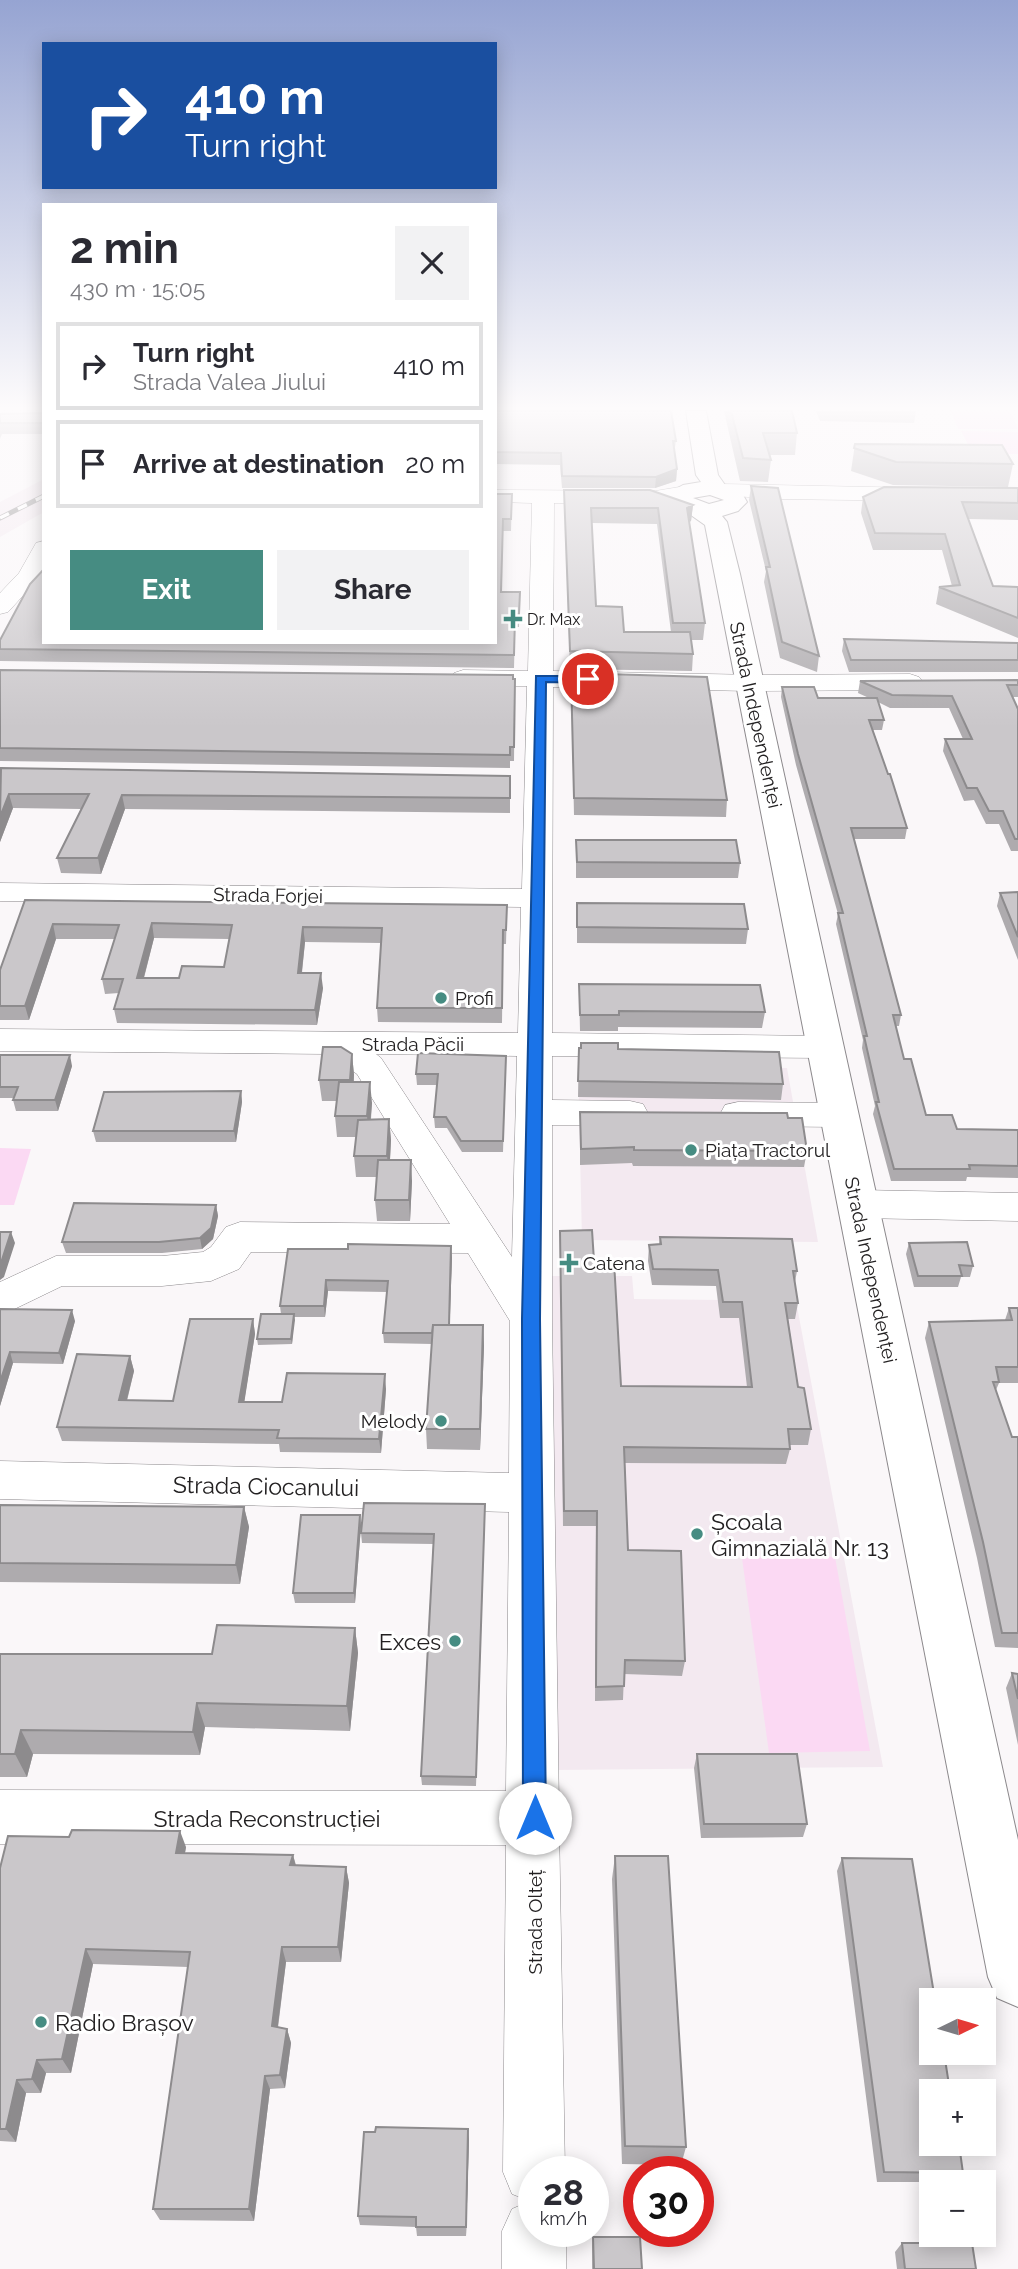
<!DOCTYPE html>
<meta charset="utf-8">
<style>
body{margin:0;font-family:Raleway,sans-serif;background:#f2f2f3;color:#2b2b33;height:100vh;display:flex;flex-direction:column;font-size:26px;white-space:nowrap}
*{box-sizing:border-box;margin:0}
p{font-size:23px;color:#7c7c81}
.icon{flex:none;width:38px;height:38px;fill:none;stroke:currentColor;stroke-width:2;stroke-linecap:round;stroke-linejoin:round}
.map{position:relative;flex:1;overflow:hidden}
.sheet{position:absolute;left:42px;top:203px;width:455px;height:441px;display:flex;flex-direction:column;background:#fff;border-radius:0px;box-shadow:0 4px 18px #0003}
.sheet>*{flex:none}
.banner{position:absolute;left:42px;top:42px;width:455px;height:147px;border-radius:0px;box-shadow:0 4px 18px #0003;background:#1a4fa0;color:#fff;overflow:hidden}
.needle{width:46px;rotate:85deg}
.controls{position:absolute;left:919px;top:1988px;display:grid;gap:14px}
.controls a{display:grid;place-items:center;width:77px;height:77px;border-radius:0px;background:#fff;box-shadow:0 4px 18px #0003;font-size:35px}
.speed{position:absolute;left:518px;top:2156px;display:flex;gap:14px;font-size:35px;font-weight:700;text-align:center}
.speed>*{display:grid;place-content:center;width:91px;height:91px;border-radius:50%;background:#fff;box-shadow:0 4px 18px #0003;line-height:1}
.speed small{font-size:18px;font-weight:400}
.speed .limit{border:10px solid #d22;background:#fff;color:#111}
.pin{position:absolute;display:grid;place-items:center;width:60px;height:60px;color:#fff;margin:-30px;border:4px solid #fff;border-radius:50%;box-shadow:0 2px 7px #0007}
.me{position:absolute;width:77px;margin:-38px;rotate:0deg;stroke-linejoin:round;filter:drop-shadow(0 0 5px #0008)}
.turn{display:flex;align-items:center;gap:24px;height:147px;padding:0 28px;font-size:32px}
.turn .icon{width:91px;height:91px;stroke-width:2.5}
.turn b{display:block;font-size:49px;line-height:60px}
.round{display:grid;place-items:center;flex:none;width:74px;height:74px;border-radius:0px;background:#f2f2f3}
.head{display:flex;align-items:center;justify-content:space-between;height:119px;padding:0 28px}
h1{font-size:42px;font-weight:700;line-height:52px}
.primary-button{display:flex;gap:14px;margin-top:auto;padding:14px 28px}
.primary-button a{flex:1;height:80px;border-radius:0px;background:#468c82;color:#fff;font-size:28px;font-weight:700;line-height:80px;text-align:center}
.primary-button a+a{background:#f2f2f3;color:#2b2b33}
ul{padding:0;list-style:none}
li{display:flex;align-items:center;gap:21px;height:88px;margin:0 14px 10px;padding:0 14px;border:4px solid #e1e1e2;border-radius:0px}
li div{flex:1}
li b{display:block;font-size:26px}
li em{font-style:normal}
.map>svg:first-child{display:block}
.built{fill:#f3e9f0}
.green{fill:#fbd9f3}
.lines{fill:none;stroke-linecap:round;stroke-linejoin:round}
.minor-casing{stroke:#8c898c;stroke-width:1}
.major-casing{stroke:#8c898c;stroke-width:2}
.minor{fill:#fff;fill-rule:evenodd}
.major{fill:#fff;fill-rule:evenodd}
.rail-casing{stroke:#878586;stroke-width:5}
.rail{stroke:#fff;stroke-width:3.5;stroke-dasharray:10;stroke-linecap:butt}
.wall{fill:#aeabae;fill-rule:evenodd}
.shaded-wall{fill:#8d8b8d}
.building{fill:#cac7ca;stroke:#8d8b8d;stroke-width:2;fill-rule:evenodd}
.route{fill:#1a73e8;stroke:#114b97;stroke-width:2}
.poi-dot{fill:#468c82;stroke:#fff;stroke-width:2.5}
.labels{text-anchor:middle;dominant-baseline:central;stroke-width:6;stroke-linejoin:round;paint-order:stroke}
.far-poi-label{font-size:16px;fill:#232122;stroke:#fff;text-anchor:start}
.street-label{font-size:19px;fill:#232122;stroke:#fff}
.poi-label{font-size:19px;fill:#232122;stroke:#fff;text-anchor:start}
.near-street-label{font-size:23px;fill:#232122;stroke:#fff}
.near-poi-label{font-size:23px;fill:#232122;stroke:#fff;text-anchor:start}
</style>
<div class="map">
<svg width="1018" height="2269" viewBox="0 0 1018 2269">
<rect width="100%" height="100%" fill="#faf7f9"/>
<path class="built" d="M44 479V512L0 537V502Z
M578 1064 787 1068 818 1242 582 1240Z
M552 1276H632L634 1299 796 1301 883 1767 555 1770Z"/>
<path class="green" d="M951 411H1010L1018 429H958Z
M961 431 1018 432V454H973Z
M0 1148 31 1149 14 1205H0Z
M835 1557 870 1751 769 1753 742 1558Z"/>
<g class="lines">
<defs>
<path id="minor" d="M722 484 1018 490V502L771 499 715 494 711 490 715 486Z
M686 486 693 488 697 492 693 496 655 503H554L553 671 757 675 910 674 919 677 923 682 919 687 910 690 750 691 553 687 552 1033 825 1036 837 1039 842 1047 837 1055 825 1058 552 1056V1100L630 1101 643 1104 648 1113 643 1122 630 1125H552V1319L559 1812 562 1818 559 1823 565 2172H534V2231H566V2269H502V2231L512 2209 530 2201 512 2194 503 2172 506 1845 0 1844V1790L506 1791 509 1512 0 1499V1461L509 1473 510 1321 468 1253 251 1252 239 1269 211 1281 162 1286H62L0 1316V1282L56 1256H162L203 1252 211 1247 226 1227 240 1222 450 1224 357 1074 327 1054 0 1051V1029L518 1033 521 907 0 901V883L522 889 527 686H463L454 683 450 678 454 673 463 670 528 671 532 503 495 502V490L655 491ZM376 1054 517 1056 512 1257 381 1058Z
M44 541V570L41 576 8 612 0 614V593L19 573 36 543Z
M738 1102 839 1103 852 1106 857 1115 852 1124 839 1127 738 1126 725 1123 720 1114 725 1105Z
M858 1190 1018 1193V1221L858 1218 844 1214 839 1204 844 1194Z"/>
<path id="major" d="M686 411H706L718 475 725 485 739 488 747 502 738 511 722 516 727 522 740 574 1018 1840V2007L997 1998 988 1977 705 525 671 501 674 490 683 485 701 482 696 475ZM710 495 724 500 709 504 693 498Z"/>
</defs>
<use href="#minor" class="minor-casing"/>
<use href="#major" class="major-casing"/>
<use href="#minor" class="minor"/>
<use href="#major" class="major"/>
<defs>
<path id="rail" d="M0 518 44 496"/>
</defs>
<use href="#rail" class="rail-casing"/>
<use href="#rail" class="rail"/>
</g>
<path class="wall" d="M495 411 676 441 674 453 677 469 676 481 655 488H562L560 465 495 464Z
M724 411H792L797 433 795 455H770L771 460 768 482 740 481Z
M816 411H916L914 423 820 421Z
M44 413V434H2L0 439V414Z
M855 444 1013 464 1008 487 893 485 851 471Z
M751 486 819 656 817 672 780 658 764 582 766 571 749 500Z
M1018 488V520L968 519 993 586 1018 587V638L936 604 939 587 952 586 942 550H873L861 513 863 497Z
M564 490 693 505 691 521 689 522 705 623 703 640H691L693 654 692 671 570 669ZM592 523 657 524 671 632H624L596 606Z
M495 494H512L511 531H503L501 592H520L519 627H516L515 630 514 668 0 661V640L44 642H495Z
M844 639 1018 643V672H849L842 651Z
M0 670 515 679 514 761H510V768L0 761Z
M571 673 727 800 726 817 574 815Z
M1018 680V697H1013L1018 709V851H1011L999 824H986L974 800 964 801 943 751 945 739H963L949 708H890L878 702 884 720 882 730H873L907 828 905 839H854L901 1015 899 1026H896L904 1059 926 1115 957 1129 1018 1130V1178L967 1177 966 1181H891L873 1114 875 1106 862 1048 863 1040 836 924 838 914 796 765 781 697 782 687 818 698H869L858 693 860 681Z
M0 769 510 776V813L125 809 101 874 61 873 57 858 81 809 13 808 0 842Z
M576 840 740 863 738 878H576Z
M1018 892V960L997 906 1000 893Z
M25 900 507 905 506 944H503L502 1023 378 1022 377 1008 381 943 305 942 302 973 323 988 317 1025 117 1023 114 1009 119 993 105 994 102 979 115 939H56L29 1020H0V970ZM154 938 229 939 224 967 179 978H144Z
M577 903 748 929 746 944 577 943Z
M579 984 765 1012 762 1028 618 1027V1031H580Z
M579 1048 618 1049 783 1084 781 1100 578 1097Z
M352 1054 354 1075V1082L372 1103 371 1119H389L391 1140 390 1160 412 1181 410 1221H377L375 1200 377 1177H356L354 1156 356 1137H337L335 1116 337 1101H322L319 1080Z
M0 1055 72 1066 58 1111H16L13 1100 14 1098H0Z
M506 1056 503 1152H462L447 1128H435L434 1117 437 1085H417L416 1074Z
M241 1091 242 1102 236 1142H96L93 1131Z
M580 1112 788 1118 807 1151 804 1167 633 1166 632 1163 580 1165Z
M216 1205 218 1216 213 1239 202 1249 162 1253H66L62 1242Z
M560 1231 594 1261 621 1386 747 1387 739 1318H720L716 1286 652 1285 648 1261 649 1245 659 1244 660 1237 797 1271 795 1282 798 1303 795 1319H788L798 1387 811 1429 808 1445H789L790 1449 786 1464 625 1463 628 1550 685 1661 682 1676 624 1674 623 1700 595 1701 596 1526H563Z
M909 1243 973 1266 970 1277H961L958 1287H914L906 1254Z
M348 1249 452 1257 449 1325H483L484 1346 480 1450 427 1449 426 1429 432 1344 384 1343 383 1333 387 1292 328 1291 325 1317H294L292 1344 258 1345 257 1339 281 1314 280 1306Z
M1009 1308H1018V1383H999L996 1390 1012 1437H1018V1648L995 1647 977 1558 925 1338 929 1322 1005 1320Z
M0 1309 75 1321 63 1364 13 1363 0 1406Z
M253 1319 255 1334 244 1402H282L386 1389 381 1453 280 1452 279 1444 62 1441 57 1427 130 1356 134 1371 127 1401H173Z
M0 1505 244 1507 249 1527 240 1584 0 1582Z
M485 1514 476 1786 422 1785 421 1776 433 1544 362 1543 361 1533Z
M360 1515 361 1526 355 1603H295L293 1593Z
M355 1628 358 1653 350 1731 205 1727 200 1755 33 1754 27 1777H0V1654H212Z
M1012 1673 1018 1674V1745L1006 1688Z
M697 1754 807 1824 803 1837 701 1838 694 1768Z
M186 1847 185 1853 293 1855 296 1865 346 1867 349 1883 341 1962H286L278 2028 287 2029 291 2043 285 2088 270 2089 254 2221 160 2220 153 2209 188 1967 93 1964 71 2073H46L41 2093H26L16 2142 0 2141V1868Z
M615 1856 686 2147 681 2165 622 2164 612 1879Z
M842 1858 963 2173 956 2182H877L837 1871Z
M375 2132 469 2139 466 2236H417L416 2227 360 2225 358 2216Z
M593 2237 642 2269H592V2246Z
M902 2243 976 2269H897L895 2252Z"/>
<path class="shaded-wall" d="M677 469 676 481 655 488 656 477Z
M693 505 691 521 686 524 687 508Z
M9 794 13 808 0 842V817Z
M122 795 125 809 101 874 98 858Z
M152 923 154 938 140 992 137 978Z
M53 924 56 939 29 1020 25 1006Z
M303 927 305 942 300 988 298 973Z
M321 973 323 988 317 1025 315 1010Z
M352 1054 354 1075 352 1101 350 1080Z
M70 1055 72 1066 58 1111 55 1100Z
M370 1082 372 1103 369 1137 367 1116Z
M241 1091 242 1102 236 1142 234 1131Z
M389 1119 391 1140 389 1177 387 1156Z
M411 1160 412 1181 410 1221 409 1200Z
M216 1205 218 1216 213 1239 202 1249 200 1238Z
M11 1232 15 1243 4 1277 0 1280V1266Z
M451 1246 452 1257 449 1344 448 1333Z
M326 1280 328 1291 325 1317 324 1306Z
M72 1310 75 1321 63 1364 59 1353Z
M294 1314 295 1320 292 1344 291 1339Z
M253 1319 255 1334 242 1417 239 1402Z
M483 1325 484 1346 480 1450V1429Z
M10 1352 13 1363 0 1406V1382Z
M130 1356 134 1371 123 1415 119 1400Z
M385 1374 386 1389 381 1453 379 1439Z
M244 1507 249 1527 240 1584 236 1565Z
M360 1515 361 1526 355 1603 354 1593Z
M355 1628 358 1653 350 1731 347 1706Z
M197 1703 205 1727 200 1755 193 1732Z
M21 1730 33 1754 27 1777 15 1754Z
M180 1831 186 1847 182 1869 176 1853Z
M293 1855 297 1871 290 1865Z
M346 1867 349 1883 341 1962 338 1947Z
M282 1947 286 1962 276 2040 272 2026Z
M86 1949 93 1964 71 2073 62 2059Z
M287 2029 291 2043 285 2088 280 2075Z
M37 2060 46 2073 41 2093 32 2079Z
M265 2076 270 2089 254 2221 249 2209Z
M17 2080 26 2093 16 2142 6 2129Z
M468 2129 469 2139 466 2236V2227Z"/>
<path class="building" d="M495 411H671L676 441H673L677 469 656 477 562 476 561 453 495 452Z
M731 411H792L797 433H763L771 460 743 458Z
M44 413V423H0V414Z
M855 444 1002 445 1013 464 896 462 854 448Z
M751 486 778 488 819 656 782 642 766 567H770Z
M884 487 1018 488V503L962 502 993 586 1018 587V618L939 587 960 585 945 534 875 533 863 497Z
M564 490H650L693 505 687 508 705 623H673L658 508H591L596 606 622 607 624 632H690L693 654 570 651Z
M495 494H512L511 519H503L501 592H520L519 614H516L515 618 514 655 0 649V640L30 584 44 569V642H495Z
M844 639 1018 643V660H851Z
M0 670 513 675V679H515L514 747H510V755L0 748Z
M571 673 707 677 727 800 574 798Z
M1018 680V685H1007L1018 709V839H1015L1003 811H989L977 788H967L945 739H972L952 696 892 695 860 681Z
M782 687H814L818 698H877L884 720H869L888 774H890L907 828H851L901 1015H893L904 1059H911L926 1115H952L957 1129 1018 1130V1166L969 1165 970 1169H894L876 1102H879L864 1036H867L838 913H843L798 754Z
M1 768 510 776V798L122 795 98 858H57L89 794H9L0 817Z
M576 840H736L740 863 577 862Z
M1018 892V937L1000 893Z
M25 900 507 905 506 930H503L502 1008H377L382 928 303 927 298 973H321L315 1010 114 1009 123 979H102L119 925 53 924 25 1006H0V970ZM152 923 232 925 224 967 182 966 179 978H137Z
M577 903 744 904 748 929 577 927Z
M579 984 760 985 765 1012 619 1011V1015H580Z
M581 1043H618V1049L779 1052 783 1084 578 1081 579 1048H581Z
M323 1047H341L352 1054 350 1080H319Z
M418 1053 506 1056 503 1141H461L446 1117H434L438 1074H416Z
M0 1055H70L55 1100H13L18 1087H0Z
M339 1082H370L367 1116H335Z
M241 1091 234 1131H93L104 1092Z
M580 1112 787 1113 788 1118H802L807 1151 634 1150V1147L581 1149Z
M389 1119 387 1156H354L358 1120Z
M378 1160H411L409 1200H375Z
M74 1203 216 1205 211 1228 200 1238 159 1242H62Z
M592 1230 594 1261H614L621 1386 752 1387 742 1302H723L718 1270 653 1269 649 1245 661 1244 660 1237 792 1239 797 1271H793L798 1303H785L798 1387 804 1388 811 1429H788L790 1449 624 1447 628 1550 681 1551 685 1661 625 1660 624 1686 596 1687 597 1511H564L560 1231Z
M0 1232H11L0 1266Z
M967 1242 973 1266 959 1265 962 1276H918L909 1243Z
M348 1244 451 1246 449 1325H433L432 1333H383L388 1281 326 1280 324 1306H280L288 1249H348Z
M1009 1308H1018V1367H996L999 1382H993L1012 1437H1018V1633H1002L983 1542 929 1322 1012 1320Z
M0 1309 72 1310 59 1353 10 1352 0 1382Z
M261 1314H294L291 1339H257Z
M190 1319H253L239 1402H282L287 1373 385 1374 379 1439 277 1438 279 1430 57 1427 77 1354 130 1356 119 1400 173 1401Z
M433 1325H483L480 1429H426Z
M364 1503 485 1504 476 1777 421 1776 434 1534 361 1533Z
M0 1505 244 1507 236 1565 0 1563Z
M301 1515H360L354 1593H293Z
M217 1625 355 1628 347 1706 197 1703 193 1732 21 1730 15 1754H0V1654H212Z
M1012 1673 1018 1674V1699Z
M697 1754H797L807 1824H704Z
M72 1830 180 1831 176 1853 293 1855 290 1865 346 1867 338 1947H282L272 2026 287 2029 280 2075 265 2076 249 2209H153L190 1952 86 1949 62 2059 37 2060 32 2079 17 2080 6 2129H0V1868L8 1836 69 1837Z
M615 1856H668L686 2147 625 2146Z
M842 1858 912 1859 935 2000H931V2053H944L950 2091H931V2144H959L963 2173 884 2172Z
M376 2127 468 2129 466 2227H416V2217L358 2216 364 2132H375Z
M593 2237H640L642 2269H594Z
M902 2243H972L976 2269H905Z"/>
<linearGradient id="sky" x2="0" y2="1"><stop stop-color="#96a4d2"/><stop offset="0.56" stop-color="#fdfbfc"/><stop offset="1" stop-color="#fdfbfc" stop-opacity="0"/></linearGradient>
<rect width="1018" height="728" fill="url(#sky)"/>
<path class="route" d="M536 676H588L594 679 588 683 546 682 540 1319 546 1818 543 1826 535 1830 527 1826 523 1818 522 1319Z"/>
<g class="poi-dot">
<path d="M509.5 608.5h7v7h7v7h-7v7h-7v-7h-7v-7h7z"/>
<circle cx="441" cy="998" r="7"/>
<circle cx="691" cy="1150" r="7"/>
<path d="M565.5 1252.5h7v7h7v7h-7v7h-7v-7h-7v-7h7z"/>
<circle cx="441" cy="1421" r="7"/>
<circle cx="697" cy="1534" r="7"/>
<circle cx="455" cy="1641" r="7"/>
<circle cx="41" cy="2022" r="7"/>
</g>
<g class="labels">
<g class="far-poi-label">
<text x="527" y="619">Dr. Max</text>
</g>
<g class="street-label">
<text transform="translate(756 715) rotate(78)">Strada Independenței</text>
<text transform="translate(268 895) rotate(1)">Strada Forjei</text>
<text x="413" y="1044">Strada Păcii</text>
<text transform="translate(871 1270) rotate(78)">Strada Independenței</text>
<text transform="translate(535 1922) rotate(-90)">Strada Olteț</text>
</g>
<g class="poi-label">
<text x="455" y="998">Profi</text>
<text x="705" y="1150">Piața Tractorul</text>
<text x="583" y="1263">Catena</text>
<text x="427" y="1421" text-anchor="end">Melody</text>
</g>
<g class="near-street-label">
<text transform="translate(266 1486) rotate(1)">Strada Ciocanului</text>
<text x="267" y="1818">Strada Reconstrucției</text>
</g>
<g class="near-poi-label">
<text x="711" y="1521">Școala<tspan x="711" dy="26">Gimnazială Nr. 13</tspan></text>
<text x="441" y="1641" text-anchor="end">Exces</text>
<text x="55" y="2022">Radio Brașov</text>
</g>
</g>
</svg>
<div class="controls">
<a><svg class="needle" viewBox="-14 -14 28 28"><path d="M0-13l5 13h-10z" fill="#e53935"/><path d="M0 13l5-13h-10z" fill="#7c7c81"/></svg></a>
<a>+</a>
<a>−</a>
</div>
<div class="speed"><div>28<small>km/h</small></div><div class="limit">30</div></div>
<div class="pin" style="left:588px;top:679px;background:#d93025"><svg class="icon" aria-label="arrive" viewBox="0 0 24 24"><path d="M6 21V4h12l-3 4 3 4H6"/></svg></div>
<svg class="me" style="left:535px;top:1818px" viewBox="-20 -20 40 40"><circle r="19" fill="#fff"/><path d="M0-13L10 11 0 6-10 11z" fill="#1a73e8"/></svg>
<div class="banner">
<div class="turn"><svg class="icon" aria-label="right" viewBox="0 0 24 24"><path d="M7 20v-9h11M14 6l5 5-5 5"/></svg><div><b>410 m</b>Turn right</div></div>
</div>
<section class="sheet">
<div class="head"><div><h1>2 min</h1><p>430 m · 15:05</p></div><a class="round"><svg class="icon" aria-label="close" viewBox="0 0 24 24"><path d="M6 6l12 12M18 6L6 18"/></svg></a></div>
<ul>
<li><svg class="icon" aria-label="right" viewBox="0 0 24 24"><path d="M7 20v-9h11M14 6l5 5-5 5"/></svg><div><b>Turn right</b><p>Strada Valea Jiului</p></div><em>410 m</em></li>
<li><svg class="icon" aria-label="arrive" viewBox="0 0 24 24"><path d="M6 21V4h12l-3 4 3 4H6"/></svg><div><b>Arrive at destination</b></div><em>20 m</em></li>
</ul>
<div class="primary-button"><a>Exit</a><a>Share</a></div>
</section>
</div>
